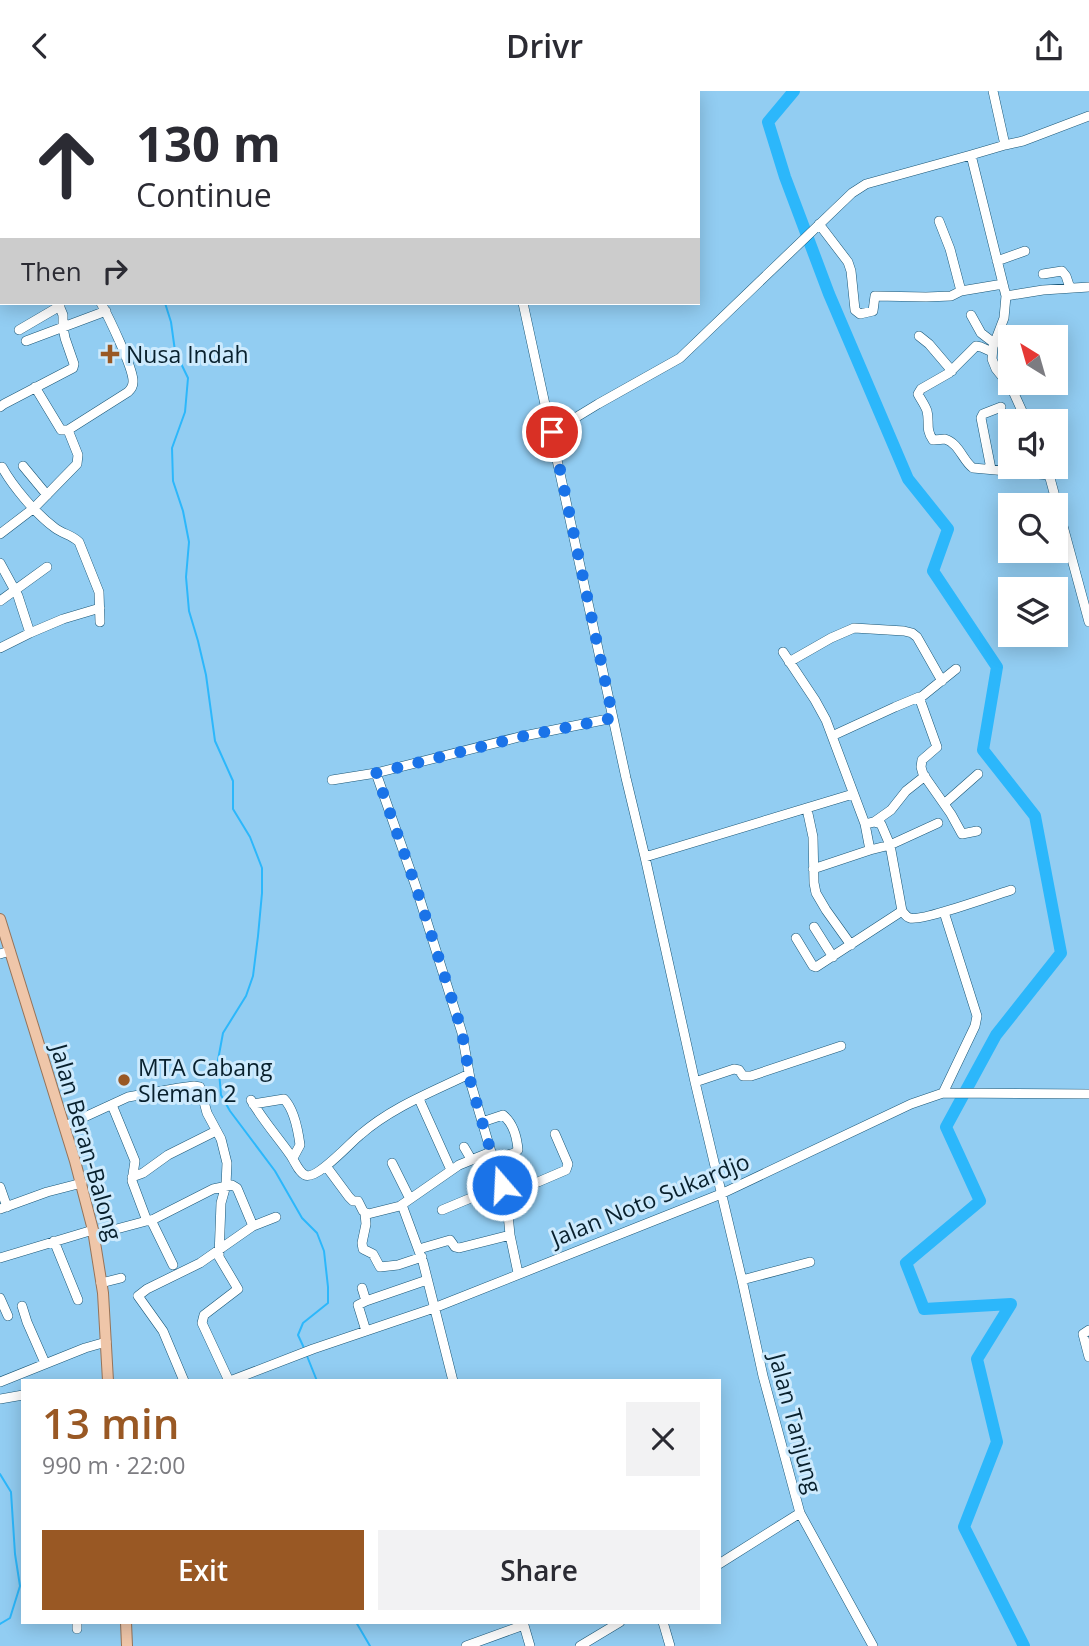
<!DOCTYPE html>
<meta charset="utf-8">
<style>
body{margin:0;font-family:"Open Sans",sans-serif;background:#f2f2f3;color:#2b2b33;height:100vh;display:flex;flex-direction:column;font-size:26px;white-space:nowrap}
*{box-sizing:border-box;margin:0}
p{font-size:23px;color:#7c7c81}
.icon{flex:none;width:38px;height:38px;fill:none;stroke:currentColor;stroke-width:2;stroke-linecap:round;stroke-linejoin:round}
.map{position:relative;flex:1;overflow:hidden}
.details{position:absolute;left:21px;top:1288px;width:700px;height:245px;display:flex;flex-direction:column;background:#fff;border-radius:0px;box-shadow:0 4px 18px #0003}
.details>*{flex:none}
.banner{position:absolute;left:0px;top:0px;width:700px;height:214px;box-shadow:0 4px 18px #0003;background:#fff;color:#2b2b33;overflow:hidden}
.needle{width:46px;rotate:323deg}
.tools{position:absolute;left:998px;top:234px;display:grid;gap:14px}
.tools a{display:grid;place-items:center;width:70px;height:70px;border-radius:0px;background:#fff;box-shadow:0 4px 18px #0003;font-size:35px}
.pin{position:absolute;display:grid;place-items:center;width:60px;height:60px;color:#fff;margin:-30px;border:4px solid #fff;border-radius:50%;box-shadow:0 2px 7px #0007}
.me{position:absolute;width:77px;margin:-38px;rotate:341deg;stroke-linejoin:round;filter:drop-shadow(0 0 5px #0008)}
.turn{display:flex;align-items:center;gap:24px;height:147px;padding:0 21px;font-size:32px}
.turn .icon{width:91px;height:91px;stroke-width:2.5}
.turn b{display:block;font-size:49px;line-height:60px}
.then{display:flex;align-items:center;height:66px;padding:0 21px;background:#0003;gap:14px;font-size:26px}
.round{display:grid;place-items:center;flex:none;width:74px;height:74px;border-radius:0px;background:#f2f2f3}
.head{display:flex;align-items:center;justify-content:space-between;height:119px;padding:0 21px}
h1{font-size:42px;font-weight:600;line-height:52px;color:#995824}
.action{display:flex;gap:14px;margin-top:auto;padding:14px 21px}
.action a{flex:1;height:80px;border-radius:0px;background:#995824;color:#fff;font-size:28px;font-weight:600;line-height:80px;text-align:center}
.action a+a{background:#f2f2f3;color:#2b2b33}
header{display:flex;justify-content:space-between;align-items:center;height:91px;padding:0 21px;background:#fff;font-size:32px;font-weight:600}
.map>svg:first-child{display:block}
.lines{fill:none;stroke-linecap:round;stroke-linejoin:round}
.stream{stroke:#2cb7fb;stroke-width:2}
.river{stroke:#2cb7fb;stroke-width:12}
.minor-casing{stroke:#1a5676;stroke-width:10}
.major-casing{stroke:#977358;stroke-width:12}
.minor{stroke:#fff;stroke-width:9}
.major{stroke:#efc6a9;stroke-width:10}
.route{stroke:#1a73e8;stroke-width:12;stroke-dasharray:0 21.6}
.poi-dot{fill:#995824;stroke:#cdeafd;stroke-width:2.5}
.labels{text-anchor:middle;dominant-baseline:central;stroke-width:6;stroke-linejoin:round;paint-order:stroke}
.poi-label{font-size:23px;fill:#08202d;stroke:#cdeafd;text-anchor:start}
.street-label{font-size:23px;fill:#08202d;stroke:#cdeafd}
</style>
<header><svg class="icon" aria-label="back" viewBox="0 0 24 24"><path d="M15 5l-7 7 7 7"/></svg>Drivr<svg class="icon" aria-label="share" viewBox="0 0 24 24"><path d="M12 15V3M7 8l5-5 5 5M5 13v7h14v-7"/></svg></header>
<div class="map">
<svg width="1089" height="1555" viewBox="0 0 1089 1555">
<rect width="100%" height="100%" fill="#92cdf2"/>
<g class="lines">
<path class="stream" d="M93 0 97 2
M165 212 171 231 175 260 188 287 185 321 172 357 173 390 183 420 189 451 186 486 189 520 198 550 206 584 215 650 233 690V718L250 746 262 777V802L258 845 253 885 246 905 223 942 218 969 221 1004 230 1020 275 1080 302 1127 317 1142 324 1160 328 1196V1212L303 1232 298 1244 304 1257
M307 1265 317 1290
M0 1383 11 1401 15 1463 20 1495 10 1527 0 1533
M356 1531 370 1555"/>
<path class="river" d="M794 0 768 31 785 86 829 203 908 388 948 438 933 480 997 576 983 659 1035 725 1061 862 996 944 946 1036 980 1110 906 1172 924 1218 1011 1213 977 1268 997 1351 964 1436 1024 1555"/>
<defs>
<path id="minor" d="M194 0 195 2
M253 0 254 2
M477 0 478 2
M993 0 1005 54 971 64 1006 205 1004 227 993 256 992 268 996 278 1012 298 1027 331
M1005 54 1023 50 1089 25
M939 130 950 158 961 200
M819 133 848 171 851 180 855 219 860 223 873 220 875 205 926 206 951 205 961 200 1003 193
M997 170 1025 160
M1043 183 1062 180 1066 185 1070 197
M1006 205 1043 199 1089 196
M523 212 626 687 645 766 695 991 742 1189 763 1285 800 1422 873 1555
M971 224 981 242 994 252
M19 239 60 215
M919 245 929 253 952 280
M26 250 106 220
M992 261 981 256 976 255 949 282 921 298 918 303C921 309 925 314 927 320 930 331 925 338 933 349 934 349 945 348 945 348 959 352 963 370 973 377L1050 384
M35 296 61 339H68L128 301C131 298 133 296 133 291 134 278 108 225 101 212
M0 316 4 313 73 277 74 273 65 247 63 236V224L58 212
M552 341 598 313 680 267 852 102 866 93 971 64
M23 375 47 404
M2 376C13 396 36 423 55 437 63 443 72 444 79 451L99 501 100 531
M1047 376 1089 531
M991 378 981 327 983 323 1001 316
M0 443 34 417 77 373 78 364 68 339
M0 472 18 505 30 542 0 557
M0 510 47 476
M30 542 63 528 100 517
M783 561 815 609 826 629 865 733 874 731 881 733 890 754 870 759 813 778
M789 571 831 547 854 537 904 540 912 542 917 546 942 590
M920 607 956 578
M832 645 895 616 919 606 937 656 922 669 921 676 923 683 951 723 962 743 977 740
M376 682 416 796 462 942 471 993 491 1061 495 1068 502 1094 506 1102 510 1144 518 1182
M332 689 376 682 519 646 613 627
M944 713 978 683
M807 718 813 746 814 792 816 802 826 819 851 854
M874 731 891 719 906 700 925 685
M938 732 890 754 902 820C904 822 906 826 910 827 920 831 996 804 1011 799
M865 733 870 759
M645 766 853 703
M814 836 833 866
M796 847 813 875 816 876 902 820
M0 863 10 860
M695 991 734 978 739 979 743 985H751L841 955
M943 1002 975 935 977 925 944 821
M419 1008 451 1079
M251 1009C262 1028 276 1044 289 1062 294 1068 298 1081 305 1084 316 1090 351 1051 360 1044 392 1016 432 1001 469 983
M253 1013 284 1008C294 1018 298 1039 300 1054L293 1067
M112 1014 135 1070 132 1090 147 1130
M482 1031 503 1024C513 1032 517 1047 518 1059L514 1062 495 1068
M65 1035 128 1006 179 997 194 995 200 996 207 1022 221 1048 227 1072 226 1094 221 1112 219 1166 238 1198 204 1224 202 1232 229 1290
M464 1056 471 1068
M392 1072 410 1108
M326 1075 349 1106 353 1110H358L363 1120 368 1123 400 1115 459 1074 491 1061
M132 1086 143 1082 168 1064 216 1040
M0 1096 7 1116
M506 1102 538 1091 566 1079 568 1073 555 1043
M402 1114 423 1171 453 1290
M0 1118 47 1101 82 1092
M442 1119 502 1094
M365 1122 366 1133 362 1152 363 1158 373 1163 380 1176 398 1174 422 1166
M151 1129 173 1174
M94 1144 154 1128 213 1098 232 1094 237 1097 253 1135
M54 1150 78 1209
M419 1158 450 1149 455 1156 459 1157 510 1144
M0 1167 93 1139
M742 1189 810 1171
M101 1192 121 1187
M362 1197 366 1210 427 1189
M0 1207 8 1225
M366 1210 358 1214 366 1240
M22 1215 27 1231 45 1272
M1089 1239 1083 1243 1089 1266
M184 1290 163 1240 138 1205 147 1198 200 1172 253 1135 276 1126
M230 1290 313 1258 434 1217 721 1103 911 1013 943 1002 1089 1003
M0 1291 85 1257 106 1251
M0 1308 23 1304
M719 1473 800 1422
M77 1531V1538
M523 1531 530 1555
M663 1531 670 1555
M466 1555 524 1534
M580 1555 620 1531"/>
<path id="major" d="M0 828 75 1070 93 1139 103 1202 108 1290
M126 1531 127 1555"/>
</defs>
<use href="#minor" class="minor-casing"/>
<use href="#major" class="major-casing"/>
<use href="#minor" class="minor"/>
<use href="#major" class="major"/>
</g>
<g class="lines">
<path class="route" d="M502 1094 495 1068 491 1061 471 993 462 942 456 921 416 796 376 682 520 646 613 627 552 341"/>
</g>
<g class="poi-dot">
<path d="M106.5 252.5h7v7h7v7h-7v7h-7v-7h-7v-7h7z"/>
<circle cx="124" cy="989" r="7"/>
</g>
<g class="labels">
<g class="poi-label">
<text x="126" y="263">Nusa Indah</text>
<text x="138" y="976">MTA Cabang<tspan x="138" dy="26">Sleman 2</tspan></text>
</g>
<g class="street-label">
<text transform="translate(87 1051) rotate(74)">Jalan Beran-Balong</text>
<text transform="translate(650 1108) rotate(-22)">Jalan Noto Sukardjo</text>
<text transform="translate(796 1332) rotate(75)">Jalan Tanjung</text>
</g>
</g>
</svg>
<div class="tools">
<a><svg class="needle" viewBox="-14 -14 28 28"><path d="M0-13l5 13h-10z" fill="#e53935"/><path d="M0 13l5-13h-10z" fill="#7c7c81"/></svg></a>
<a><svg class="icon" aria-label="sound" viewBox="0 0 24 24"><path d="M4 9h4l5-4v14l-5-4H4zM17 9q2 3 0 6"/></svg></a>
<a><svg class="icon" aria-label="search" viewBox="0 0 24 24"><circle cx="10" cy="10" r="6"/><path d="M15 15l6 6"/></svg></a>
<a><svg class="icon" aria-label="layers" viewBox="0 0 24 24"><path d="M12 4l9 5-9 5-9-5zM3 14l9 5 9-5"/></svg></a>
</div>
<div class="pin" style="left:552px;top:341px;background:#d93025"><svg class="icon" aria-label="arrive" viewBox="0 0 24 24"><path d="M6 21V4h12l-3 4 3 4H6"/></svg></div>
<svg class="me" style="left:502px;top:1094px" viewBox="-20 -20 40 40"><circle r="17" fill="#1a73e8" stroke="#fff" stroke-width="3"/><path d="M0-11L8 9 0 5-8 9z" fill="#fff"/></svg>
<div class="banner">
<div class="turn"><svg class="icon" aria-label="ahead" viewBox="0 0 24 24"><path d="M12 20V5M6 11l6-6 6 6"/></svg><div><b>130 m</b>Continue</div></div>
<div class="then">Then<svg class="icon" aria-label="right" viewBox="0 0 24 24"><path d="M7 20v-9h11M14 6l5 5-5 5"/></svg></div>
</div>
<section class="details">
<div class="head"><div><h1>13 min</h1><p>990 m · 22:00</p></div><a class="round"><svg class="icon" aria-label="close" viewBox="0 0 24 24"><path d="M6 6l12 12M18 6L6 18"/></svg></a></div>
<div class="action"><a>Exit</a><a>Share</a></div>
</section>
</div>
